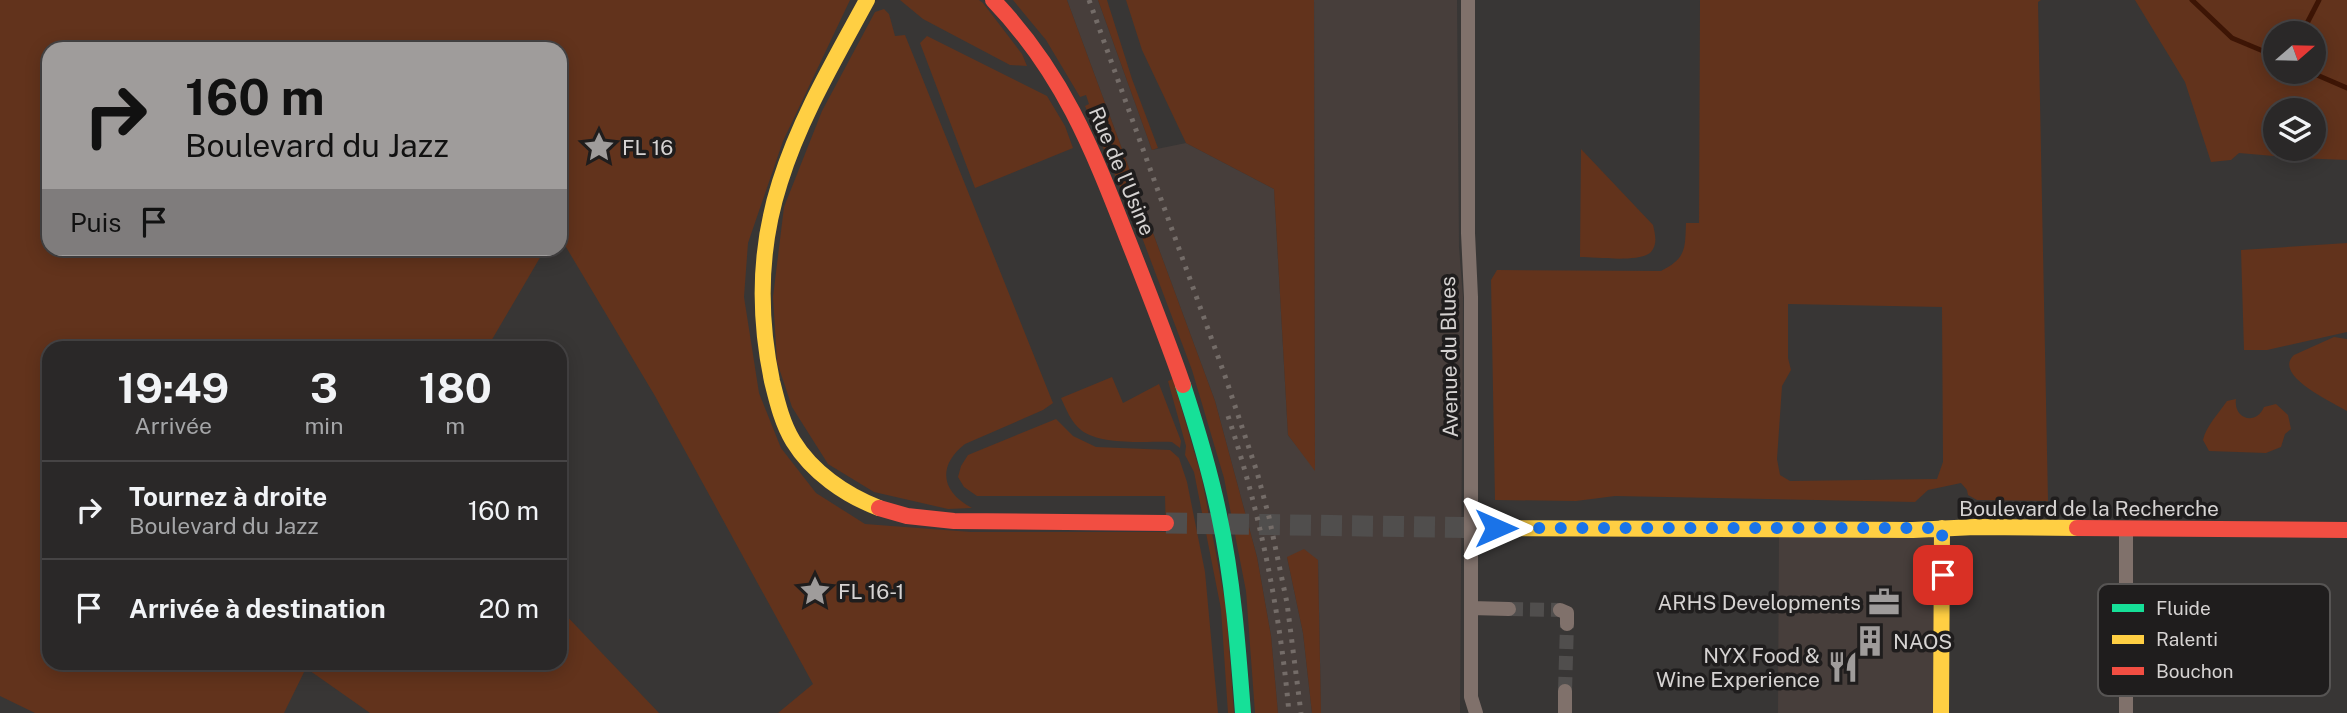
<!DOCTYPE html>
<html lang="fr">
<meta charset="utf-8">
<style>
body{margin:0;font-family:"Public Sans",sans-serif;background:#323030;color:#f1f3f6;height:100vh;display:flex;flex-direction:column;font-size:26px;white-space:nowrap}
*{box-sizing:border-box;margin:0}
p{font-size:23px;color:#a5a6a8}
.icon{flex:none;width:38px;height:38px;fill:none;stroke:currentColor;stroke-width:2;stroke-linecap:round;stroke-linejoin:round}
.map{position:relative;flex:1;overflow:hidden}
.details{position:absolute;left:42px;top:341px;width:525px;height:329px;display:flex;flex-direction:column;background:#2a2828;border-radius:21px;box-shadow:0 4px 18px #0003,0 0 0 2px #464445}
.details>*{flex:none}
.guide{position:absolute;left:42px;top:42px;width:525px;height:214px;border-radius:21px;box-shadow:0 4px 18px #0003,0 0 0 2px #464445;background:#9f9c9b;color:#111;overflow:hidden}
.needle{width:46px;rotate:70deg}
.controls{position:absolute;left:2263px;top:21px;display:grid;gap:14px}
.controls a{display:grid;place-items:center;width:63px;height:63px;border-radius:50%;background:#2a2828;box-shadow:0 4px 18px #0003,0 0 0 2px #464445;font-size:35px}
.pin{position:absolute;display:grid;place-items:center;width:60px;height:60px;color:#fff;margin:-30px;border-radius:14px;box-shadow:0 4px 10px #0006}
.me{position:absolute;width:77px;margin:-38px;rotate:90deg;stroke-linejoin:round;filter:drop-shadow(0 0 5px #0008)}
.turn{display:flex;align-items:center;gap:24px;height:147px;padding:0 28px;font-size:32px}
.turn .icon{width:91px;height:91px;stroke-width:2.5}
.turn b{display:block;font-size:49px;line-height:60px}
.then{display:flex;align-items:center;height:66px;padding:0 28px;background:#0003;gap:14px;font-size:26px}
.eta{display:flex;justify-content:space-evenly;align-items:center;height:119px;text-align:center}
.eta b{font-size:42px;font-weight:700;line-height:49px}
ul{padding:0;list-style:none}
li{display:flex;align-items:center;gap:21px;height:98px;padding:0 28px;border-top:2px solid #464445}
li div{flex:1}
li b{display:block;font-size:26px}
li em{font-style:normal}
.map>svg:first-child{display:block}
.built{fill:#473e3b}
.green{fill:#62331c;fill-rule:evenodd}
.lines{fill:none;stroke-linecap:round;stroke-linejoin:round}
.stream{stroke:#3d1505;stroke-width:5}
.street-tunnel{stroke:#504e4d;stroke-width:14;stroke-dasharray:14 7;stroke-linecap:butt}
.secondary-tunnel{stroke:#504e4d;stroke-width:21;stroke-dasharray:21 10;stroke-linecap:butt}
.street{stroke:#80716b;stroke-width:14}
.fast{stroke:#16e098;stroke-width:16}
.slow{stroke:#ffcf43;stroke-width:16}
.jam{stroke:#f24e42;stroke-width:16}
.rail{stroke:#746c68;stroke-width:5;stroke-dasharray:3.5 7;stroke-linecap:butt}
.route{stroke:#1a73e8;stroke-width:12;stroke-dasharray:0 21.6}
.labels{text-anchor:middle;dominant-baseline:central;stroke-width:7;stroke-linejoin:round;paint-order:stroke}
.poi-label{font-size:21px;fill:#d6d3d2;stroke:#1f1d1d;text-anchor:start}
.street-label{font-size:21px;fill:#d6d3d2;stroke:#1f1d1d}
.key{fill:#1f1d1d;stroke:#565453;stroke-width:2}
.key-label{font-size:19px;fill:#d6d3d2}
</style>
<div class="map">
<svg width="2347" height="713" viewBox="0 0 2347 713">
<rect width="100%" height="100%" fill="#383635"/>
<path class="built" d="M1067 0H1098L1152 150 1186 143 1274 189 1288 435 1315 469 1314 0H1457L1459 247 1463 297 1460 713H1321L1318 560 1287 557 1303 633 1312 713H1278L1271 636 1257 557 1215 401Z
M1779 528H1942L1941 713H1778Z"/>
<path class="green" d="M0 0H850L783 141 748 243 744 297 759 393 781 448 816 493 865 524 971 532H1166L1165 496H977L964 487 958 477 961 466 968 455 1056 419 1073 436 1096 447 1170 450 1179 458 1187 482 1205 572 1218 713H778L813 684 655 396 560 237V49H49V248L545 249 487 348H49V663H560V609L659 713H370L306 668 284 713H35L0 696Z
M900 0H979L983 3 1022 54 1027 66 1010 65 923 19Z
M1013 0H1067L1215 401 1257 557 1271 636 1278 713H1255L1246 591 1224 478 1192 370 1143 240 1085 106 1089 104 1086 95 1080 97 1046 40Z
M1098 0H1107L1132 79 1158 148 1152 150Z
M1126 0H1314L1315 471 1288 435 1274 189 1186 143 1142 50Z
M1700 0H2041L2038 2 2048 501 1977 500 1968 495 1967 490 1961 483 1928 490 1915 502 1615 496 1576 501 1495 500 1491 280 1497 270 1661 271C1686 258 1685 250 1686 223H1699ZM1788 304 1942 307 1943 462 1937 479 1790 481 1780 475 1777 459 1782 386 1791 370 1788 358Z
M2135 0H2347V160L2297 158 2239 153 2231 160 2211 162 2185 82ZM2275 33H2314V72H2275ZM2275 110H2314V149H2275Z
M884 9 889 14 895 36 905 35 1053 403 1043 410 965 444C937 466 941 492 972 508L948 509 874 492 828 464 792 407 777 362 773 297 784 207 822 111 875 12Z
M927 36 1047 96 1065 126 1073 148 975 188 920 43Z
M1581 149 1653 225C1655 234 1658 244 1651 252 1640 263 1596 257 1580 257Z
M2347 243V332L2267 350H2244L2241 250Z
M2334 337 2347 339V411C2332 402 2272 375 2294 355Z
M1112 377 1123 403 1159 384 1181 441 1180 448 1172 442C1147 441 1101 446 1081 430 1071 422 1066 409 1061 398Z
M1173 379 1202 479 1226 607 1234 713H1228L1221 609 1194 472 1185 455 1186 446 1168 381Z
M2236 399C2233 419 2256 426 2264 407L2276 404 2288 415 2291 429 2285 434 2281 447 2266 453 2209 451 2203 440C2206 426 2219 413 2227 401Z
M1304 549 1318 560 1321 713H1312L1303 633 1287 557Z"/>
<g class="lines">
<path class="stream" d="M2192 0 2232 38 2275 56
M2302 33 2319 0
M2310 72 2347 88"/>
<path class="street-tunnel" d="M1509 609 1560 610
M1565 691 1567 624"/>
<path class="secondary-tunnel" d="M1166 523 1496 528"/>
<path class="street" d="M1468 0V233L1471 297V697L1476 713
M1471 608 1509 609
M1560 610 1567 613V624
M1565 691V713
M2126 713V528"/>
<path class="fast" d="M1183 385C1197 428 1210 471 1219 515 1233 580 1238 647 1243 713"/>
<path class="slow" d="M867 0C835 59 800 118 780 182 759 247 758 314 772 381 777 401 782 423 793 441 812 472 845 495 879 508
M1496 528 1913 530 1975 527 2077 528
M1941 713 1942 528"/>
<path class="jam" d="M993 0C1063 73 1092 148 1128 240 1147 288 1166 336 1183 385
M879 508 907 516 954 521 1166 523
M2077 528 2347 530"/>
<path class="rail" d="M1089 0 1225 376 1257 472 1269 517 1287 603 1301 713
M1228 416C1260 512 1280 611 1289 713"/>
</g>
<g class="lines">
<path class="route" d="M1496 528H1942L1943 575"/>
</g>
<defs>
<symbol id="sight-bare" viewBox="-9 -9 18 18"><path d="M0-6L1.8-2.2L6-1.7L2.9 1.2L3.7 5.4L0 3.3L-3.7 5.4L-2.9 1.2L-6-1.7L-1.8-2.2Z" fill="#9f9c9b" stroke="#1f1d1d" stroke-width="2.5" paint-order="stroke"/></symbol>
<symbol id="office-bare" viewBox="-9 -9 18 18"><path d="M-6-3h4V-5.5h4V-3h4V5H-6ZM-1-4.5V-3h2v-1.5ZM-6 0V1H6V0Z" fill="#9f9c9b" stroke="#1f1d1d" stroke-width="2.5" paint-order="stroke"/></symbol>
<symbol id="building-bare" viewBox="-9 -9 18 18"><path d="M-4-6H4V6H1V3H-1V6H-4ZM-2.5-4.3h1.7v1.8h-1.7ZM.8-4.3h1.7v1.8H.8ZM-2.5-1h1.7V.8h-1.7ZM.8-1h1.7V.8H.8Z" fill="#9f9c9b" stroke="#1f1d1d" stroke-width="2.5" paint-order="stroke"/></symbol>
<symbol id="restaurant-bare" viewBox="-9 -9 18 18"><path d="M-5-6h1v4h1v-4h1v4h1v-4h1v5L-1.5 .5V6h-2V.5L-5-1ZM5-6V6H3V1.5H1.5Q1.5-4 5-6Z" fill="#9f9c9b" stroke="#1f1d1d" stroke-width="2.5" paint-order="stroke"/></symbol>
</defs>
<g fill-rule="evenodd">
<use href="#sight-bare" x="577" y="125" width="44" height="44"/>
<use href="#sight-bare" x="793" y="569" width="44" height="44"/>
<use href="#office-bare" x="1862" y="580" width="44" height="44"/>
<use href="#building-bare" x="1848" y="619" width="44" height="44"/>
<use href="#restaurant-bare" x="1821" y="645" width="44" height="44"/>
</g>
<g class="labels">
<g class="poi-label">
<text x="622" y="147">FL 16</text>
<text x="838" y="591">FL 16-1</text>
<text x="1861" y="602" text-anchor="end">ARHS Developments</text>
<text x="1893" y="641">NAOS</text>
<text x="1820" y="655" text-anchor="end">NYX Food &amp;<tspan x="1820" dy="24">Wine Experience</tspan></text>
</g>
<g class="street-label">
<text transform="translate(1122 171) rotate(67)">Rue de l'Usine</text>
<text transform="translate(1449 357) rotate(-91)">Avenue du Blues</text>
<text x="2089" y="508">Boulevard de la Recherche</text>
</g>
</g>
<rect x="2098" y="584" width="232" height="112" rx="10" class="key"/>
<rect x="2112" y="604" width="32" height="8" fill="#16e098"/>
<rect x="2112" y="635" width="32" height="9" fill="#ffcf43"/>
<rect x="2112" y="667" width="32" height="8" fill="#f24e42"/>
<g class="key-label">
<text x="2156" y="615">Fluide</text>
<text x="2156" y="646">Ralenti</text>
<text x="2156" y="678">Bouchon</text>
</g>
</svg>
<div class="controls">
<a><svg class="needle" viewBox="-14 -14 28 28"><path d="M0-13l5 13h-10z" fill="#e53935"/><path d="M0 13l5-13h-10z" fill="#a5a6a8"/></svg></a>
<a><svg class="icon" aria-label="layers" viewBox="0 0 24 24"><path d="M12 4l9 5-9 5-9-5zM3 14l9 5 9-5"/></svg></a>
</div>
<div class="pin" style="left:1943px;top:575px;background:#d93025"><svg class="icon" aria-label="arrive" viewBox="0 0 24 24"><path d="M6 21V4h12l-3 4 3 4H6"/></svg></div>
<svg class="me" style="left:1496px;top:528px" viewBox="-20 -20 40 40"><path d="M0-17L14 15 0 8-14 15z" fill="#1a73e8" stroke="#fff" stroke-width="4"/></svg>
<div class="guide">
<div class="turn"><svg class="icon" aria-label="right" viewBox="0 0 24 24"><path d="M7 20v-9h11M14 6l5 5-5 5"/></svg><div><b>160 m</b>Boulevard du Jazz</div></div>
<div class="then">Puis<svg class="icon" aria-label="arrive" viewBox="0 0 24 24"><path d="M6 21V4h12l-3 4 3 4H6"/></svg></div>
</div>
<section class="details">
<div class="eta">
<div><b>19:49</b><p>Arrivée</p></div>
<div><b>3</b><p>min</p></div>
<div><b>180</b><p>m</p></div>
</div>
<ul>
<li><svg class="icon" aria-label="right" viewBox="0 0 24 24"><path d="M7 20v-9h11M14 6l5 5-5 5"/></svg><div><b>Tournez à droite</b><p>Boulevard du Jazz</p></div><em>160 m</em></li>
<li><svg class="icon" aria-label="arrive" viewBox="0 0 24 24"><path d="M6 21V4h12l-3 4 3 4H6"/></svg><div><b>Arrivée à destination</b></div><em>20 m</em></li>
</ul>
</section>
</div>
